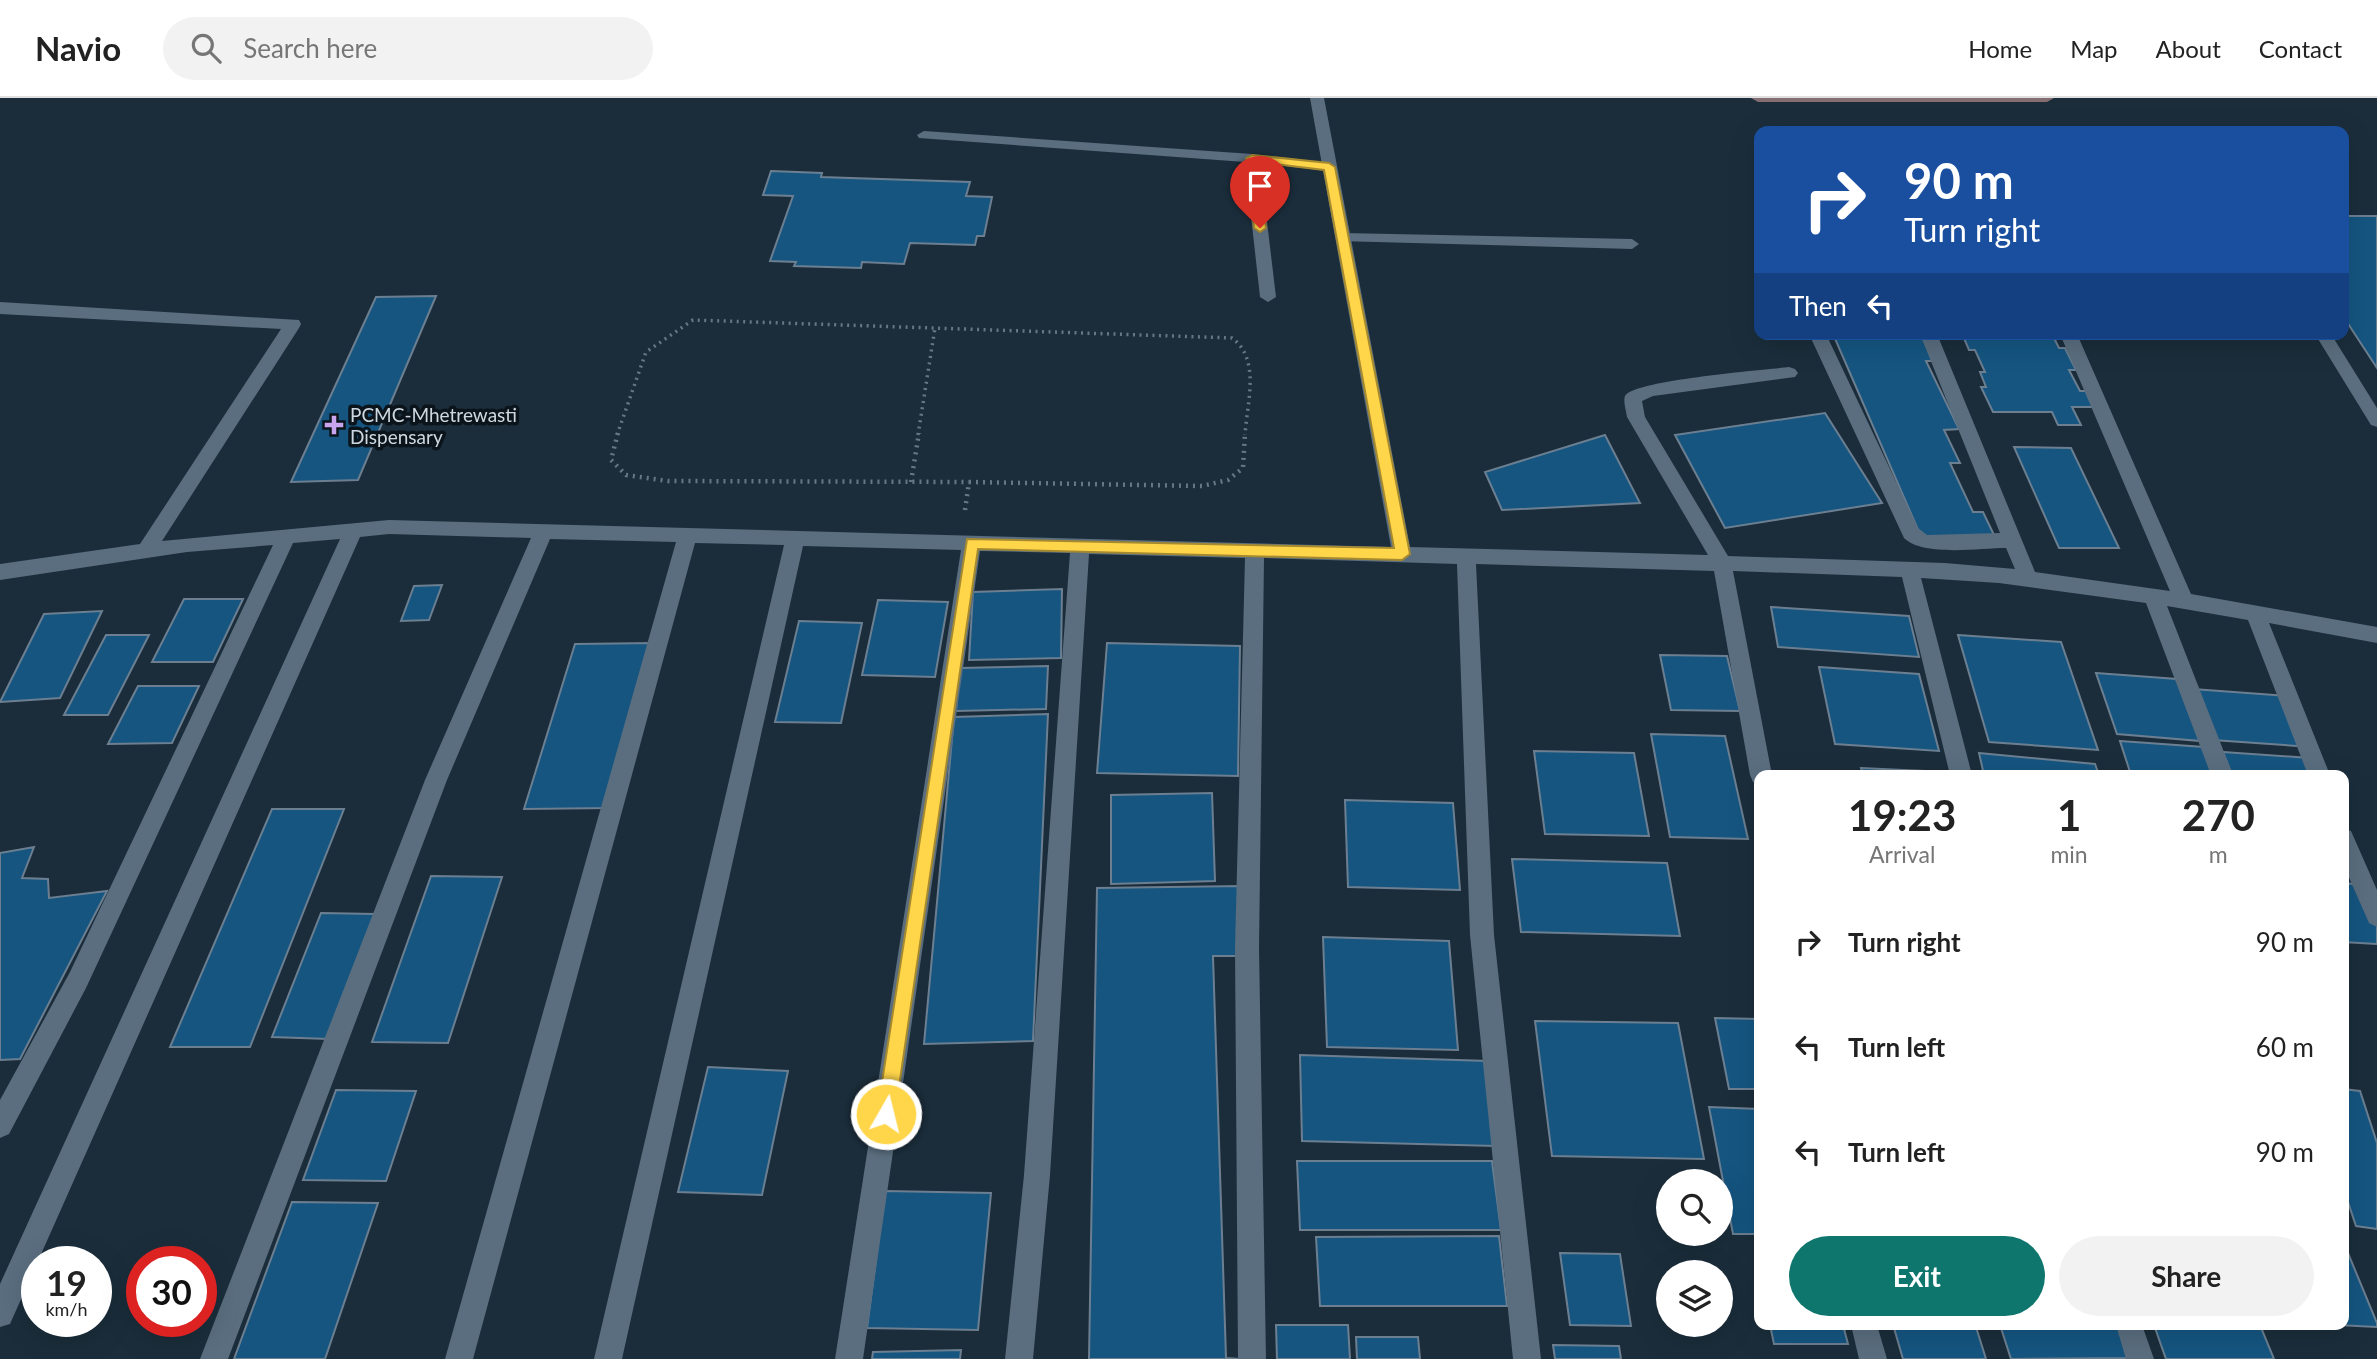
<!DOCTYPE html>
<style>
body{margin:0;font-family:Lato,sans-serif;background:#f2f2f2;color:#222;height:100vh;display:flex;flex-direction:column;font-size:26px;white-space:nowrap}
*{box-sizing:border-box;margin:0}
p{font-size:23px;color:#767676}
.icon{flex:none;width:38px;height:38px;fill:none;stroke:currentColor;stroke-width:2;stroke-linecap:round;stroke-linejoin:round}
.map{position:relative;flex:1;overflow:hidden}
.panel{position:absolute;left:1754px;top:672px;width:595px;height:560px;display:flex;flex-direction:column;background:#fff;border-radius:14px;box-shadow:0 7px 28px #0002}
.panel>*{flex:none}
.banner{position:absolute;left:1754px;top:28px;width:595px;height:214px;border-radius:14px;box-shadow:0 7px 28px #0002;background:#1a4fa0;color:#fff;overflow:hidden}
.tools{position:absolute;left:1656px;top:1071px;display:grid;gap:14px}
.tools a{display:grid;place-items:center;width:77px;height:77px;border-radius:50%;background:#fff;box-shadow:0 7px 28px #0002;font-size:35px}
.speed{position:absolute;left:21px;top:1148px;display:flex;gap:14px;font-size:35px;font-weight:700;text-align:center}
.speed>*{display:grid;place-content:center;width:91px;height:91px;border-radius:50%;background:#fff;box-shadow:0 7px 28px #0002;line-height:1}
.speed small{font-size:18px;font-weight:400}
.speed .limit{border:10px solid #d22;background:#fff;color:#111}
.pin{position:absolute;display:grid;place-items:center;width:60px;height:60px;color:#fff;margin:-72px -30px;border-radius:50% 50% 50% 0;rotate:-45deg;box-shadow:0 0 7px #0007}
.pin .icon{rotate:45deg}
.me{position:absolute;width:77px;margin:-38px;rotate:8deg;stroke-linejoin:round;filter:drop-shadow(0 0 5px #0008)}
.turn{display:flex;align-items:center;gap:24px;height:147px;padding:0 35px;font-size:32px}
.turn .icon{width:91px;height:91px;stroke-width:2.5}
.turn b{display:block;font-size:49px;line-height:60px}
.then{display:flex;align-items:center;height:66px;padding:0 35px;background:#0003;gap:14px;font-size:26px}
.eta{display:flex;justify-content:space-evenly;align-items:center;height:119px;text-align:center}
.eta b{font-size:42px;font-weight:700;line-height:49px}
.primary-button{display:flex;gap:14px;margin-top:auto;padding:14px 35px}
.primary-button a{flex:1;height:80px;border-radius:42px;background:#0f766e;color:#fff;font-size:28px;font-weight:700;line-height:80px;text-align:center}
.primary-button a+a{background:#f2f2f2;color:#222}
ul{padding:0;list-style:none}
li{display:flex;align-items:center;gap:21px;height:105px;padding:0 35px}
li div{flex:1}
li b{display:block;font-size:26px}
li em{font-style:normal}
header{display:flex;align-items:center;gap:42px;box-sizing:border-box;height:98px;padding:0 35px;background:#fff;border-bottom:2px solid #e0e0e0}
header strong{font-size:33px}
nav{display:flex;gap:38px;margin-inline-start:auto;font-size:24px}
.search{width:490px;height:63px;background:#f2f2f2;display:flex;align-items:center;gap:18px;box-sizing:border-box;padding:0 24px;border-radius:38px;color:#767676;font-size:26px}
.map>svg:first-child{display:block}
.building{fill:#155580;stroke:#6b7f91;stroke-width:2}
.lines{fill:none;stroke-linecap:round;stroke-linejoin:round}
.path-far1{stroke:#687783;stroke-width:3.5;stroke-dasharray:2 4.5;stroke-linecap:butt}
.path{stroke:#687783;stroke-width:4.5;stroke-dasharray:2 5;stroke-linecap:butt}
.lane{fill:#5a6e7f;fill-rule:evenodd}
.street{fill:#5a6e7f;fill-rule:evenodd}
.secondary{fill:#856e72;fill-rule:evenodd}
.route{fill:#ffd54a;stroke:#a68a30;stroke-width:2}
.poi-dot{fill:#c9a5ee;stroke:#0c141b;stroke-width:2.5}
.labels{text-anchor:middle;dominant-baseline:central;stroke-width:7;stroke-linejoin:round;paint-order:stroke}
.poi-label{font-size:19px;fill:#cdd8e1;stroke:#0c141b;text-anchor:start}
</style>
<header>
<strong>Navio</strong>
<div class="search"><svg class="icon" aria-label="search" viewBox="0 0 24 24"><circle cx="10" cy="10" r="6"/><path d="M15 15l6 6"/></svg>Search here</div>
<nav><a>Home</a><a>Map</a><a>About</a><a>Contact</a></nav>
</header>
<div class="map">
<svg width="2377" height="1261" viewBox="0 0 2377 1261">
<rect width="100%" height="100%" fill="#1b2d3b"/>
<path class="building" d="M771 73 822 75 821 79 970 84 966 98 992 99 984 138H977L975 147 910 145 904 166 862 164 861 170 794 168 796 164 770 163 793 98 763 97Z
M2343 118H2377V270L2343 218Z
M436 198 358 382 291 384 376 199Z
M1833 236H1921L1933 263H1926L1959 331 1944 332 1960 365H1950L1973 414H1983L1995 439 1922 441Z
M1970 236H2052L2059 250H2065L2076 272H2069L2080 293H2087L2096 309H2072L2081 327H2058L2052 314H1993L1981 289H1986L1980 274H1985L1975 252H1969L1963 238Z
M1825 315 1882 405 1725 430 1675 337Z
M1605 337 1640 405 1502 412 1485 374Z
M2014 349 2071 350 2119 450H2059Z
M442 487 429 522 401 523 414 488Z
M1062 491 1061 560 969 562 973 494Z
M184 501H243L213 564H152Z
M878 502 948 504 935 579 862 577Z
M1771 509 1909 518 1919 559 1778 549Z
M102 513 60 600 0 604 44 516Z
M799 523 862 525 841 625 775 624Z
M106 537H149L108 617H64Z
M1958 537 2061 544 2098 652 1989 644Z
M654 545 610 710 524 711 575 546Z
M1107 545 1240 548 1238 678 1097 675Z
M1660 557 1727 558 1740 613 1671 612Z
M1048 568 1046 611 956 613 960 570Z
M1819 569 1919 576 1939 653 1835 646Z
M2096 575 2177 581 2201 643 2117 636Z
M138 588H199L172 645 108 646Z
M2193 591 2289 598 2311 649 2213 642Z
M1048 616 1033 943 924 946 954 619Z
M1651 636 1725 638 1748 741 1670 739Z
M2120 643 2204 649 2216 677H2131Z
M1534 653 1634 655 1649 738 1545 736Z
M2223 654 2310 660 2318 677H2232Z
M1979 655 2095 666 2099 677H1984Z
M1861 670 1946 674 1947 677H1863Z
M1212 695 1215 783 1111 786V697Z
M1345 702 1453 705 1460 792 1348 789Z
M272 711H344L250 949H170Z
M34 749 22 780 48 781 49 800 107 793 20 961 0 962V755Z
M1512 761 1667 765 1680 838 1521 834Z
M431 778 502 779 448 945 372 944Z
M2343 785 2366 787 2377 813V846L2343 844Z
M1242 788 1245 858H1213L1226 1260 1240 1261H1089L1097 790Z
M321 815 375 816 329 941 272 939Z
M1323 839 1449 843 1458 952 1327 949Z
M1715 920 1759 921V991H1729Z
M1535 923 1678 925 1704 1061 1552 1058Z
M1300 957 1488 963 1496 1048 1302 1043Z
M708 969 788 973 762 1097 678 1094Z
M2343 991 2360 993 2377 1045V1131L2356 1128 2343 1089Z
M336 992 416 993 386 1083 303 1082Z
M1709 1009 1759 1011V1136H1733Z
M1297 1063H1492L1501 1132H1300Z
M885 1093 991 1095 978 1232 867 1230Z
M292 1104 378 1105 325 1261H234Z
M1499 1138 1507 1208H1320L1316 1139Z
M2343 1143 2377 1225V1229L2337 1227H2343Z
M1560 1155 1620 1156 1631 1228 1570 1227Z
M1276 1227H1348L1350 1261H1277Z
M1770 1227H1843L1848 1246H1774Z
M2000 1227H2120L2132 1260 2011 1261Z
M2154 1227H2260L2274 1261H2166Z
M1976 1229 1986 1261H1903L1894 1230Z
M1356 1239H1418L1420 1261H1357Z
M1553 1247 1619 1248 1621 1261H1555Z
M961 1252 960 1261H872L873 1254Z"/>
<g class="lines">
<path class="path-far1" d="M617 337 646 254 693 222 1232 240C1261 261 1247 305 1245 337
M918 337 935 230"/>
<path class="path" d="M618 335 611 362 626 377 668 383 969 384
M911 384 919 335
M969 384 1202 388 1228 382 1243 370 1245 335
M965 412 969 384"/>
<path class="lane" d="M924 33 1252 56 1329 65 1336 69 1329 73 1260 65 1276 199 1268 204 1260 199 1245 64 919 40 917 37Z
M1343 135 1632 141 1639 146 1632 151 1338 143 1336 140Z
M2315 236H2331L2377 310V329L2371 327Z"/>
<path class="street" d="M1310 0H1324L1410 449 1708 457 1627 319C1626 313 1623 303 1625 298 1634 282 1765 272 1789 269L1795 271 1798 275 1795 279 1653 298 1642 303 1645 319 1728 458 1945 465 2015 471 2006 450C1980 450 1923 459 1904 440L1809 236H1826L1918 430 1927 437 2000 435 1920 236H1937L2035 474 2170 493 2060 236H2077L2191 496 2377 529V545L2269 525 2330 677H2308L2248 522 2167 508 2233 677H2211L2146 505 1999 485 1921 480 1972 677H1950L1902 479 1733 473 1772 677H1759V686L1753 684 1750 677 1714 473 1476 466 1494 837 1541 1261H1513L1470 837 1457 466 1264 460 1259 850 1266 1261H1238L1235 850 1245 460 1089 456 1050 1077 1033 1261H1005L1024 1077 1070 455 980 453 863 1261H835L961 452 803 448 622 1261H594L784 447 695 445 473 1261H445L676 444 550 441 447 682 228 1261H200L425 682 531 440 389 436 360 439 10 1226 0 1229V1186L340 441 293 445 86 890 9 1036 0 1040V1002L70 874 273 447 187 454 0 482V466L140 446 281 231 0 216V204L299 222 301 226 299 230 162 443 389 422 1391 449Z
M2343 730 2351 733 2377 792V829L2369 825 2343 766Z
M1851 1227H1877L1887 1261H1859Z
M2116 1227H2142L2154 1261H2126Z"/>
<path class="secondary" d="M1751 0H2054L2047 4H1758Z"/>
</g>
<path class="route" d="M1252 57 1329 65 1335 69 1410 456 1402 462 978 451 895 1016 893 1023 886 1026 879 1023 877 1016 967 441 1394 450 1324 72 1258 64 1266 130 1260 134 1254 130 1246 60Z"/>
<path class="poi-dot" d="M330.5 316.5h7v7h7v7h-7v7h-7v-7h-7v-7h7z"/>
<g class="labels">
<g class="poi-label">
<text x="350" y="316">PCMC-Mhetrewasti<tspan x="350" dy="22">Dispensary</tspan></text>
</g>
</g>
</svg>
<div class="tools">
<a><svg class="icon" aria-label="search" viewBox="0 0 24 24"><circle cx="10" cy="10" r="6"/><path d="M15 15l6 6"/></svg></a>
<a><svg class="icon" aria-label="layers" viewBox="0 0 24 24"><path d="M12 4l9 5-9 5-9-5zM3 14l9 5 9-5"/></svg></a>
</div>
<div class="speed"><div>19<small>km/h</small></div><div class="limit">30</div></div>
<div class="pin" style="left:1260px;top:130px;background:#d93025"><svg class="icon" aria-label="arrive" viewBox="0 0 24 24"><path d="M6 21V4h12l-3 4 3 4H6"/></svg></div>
<svg class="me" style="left:886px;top:1016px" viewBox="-20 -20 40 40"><circle r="17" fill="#ffd54a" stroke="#fff" stroke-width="3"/><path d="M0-11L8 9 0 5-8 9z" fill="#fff"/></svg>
<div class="banner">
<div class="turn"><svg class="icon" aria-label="right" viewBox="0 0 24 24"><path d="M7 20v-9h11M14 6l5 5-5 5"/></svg><div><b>90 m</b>Turn right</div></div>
<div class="then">Then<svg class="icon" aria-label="left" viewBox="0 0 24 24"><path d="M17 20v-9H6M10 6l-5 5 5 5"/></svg></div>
</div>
<section class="panel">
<div class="eta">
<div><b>19:23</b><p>Arrival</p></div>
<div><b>1</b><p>min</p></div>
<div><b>270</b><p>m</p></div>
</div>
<ul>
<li><svg class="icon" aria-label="right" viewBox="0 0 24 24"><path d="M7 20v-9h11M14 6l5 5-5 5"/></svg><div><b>Turn right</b></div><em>90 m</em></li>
<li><svg class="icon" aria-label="left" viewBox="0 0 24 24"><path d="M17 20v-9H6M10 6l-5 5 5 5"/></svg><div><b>Turn left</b></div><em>60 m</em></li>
<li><svg class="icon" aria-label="left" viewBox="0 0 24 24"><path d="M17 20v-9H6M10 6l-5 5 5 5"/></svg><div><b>Turn left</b></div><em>90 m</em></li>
</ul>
<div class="primary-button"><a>Exit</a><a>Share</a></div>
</section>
</div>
